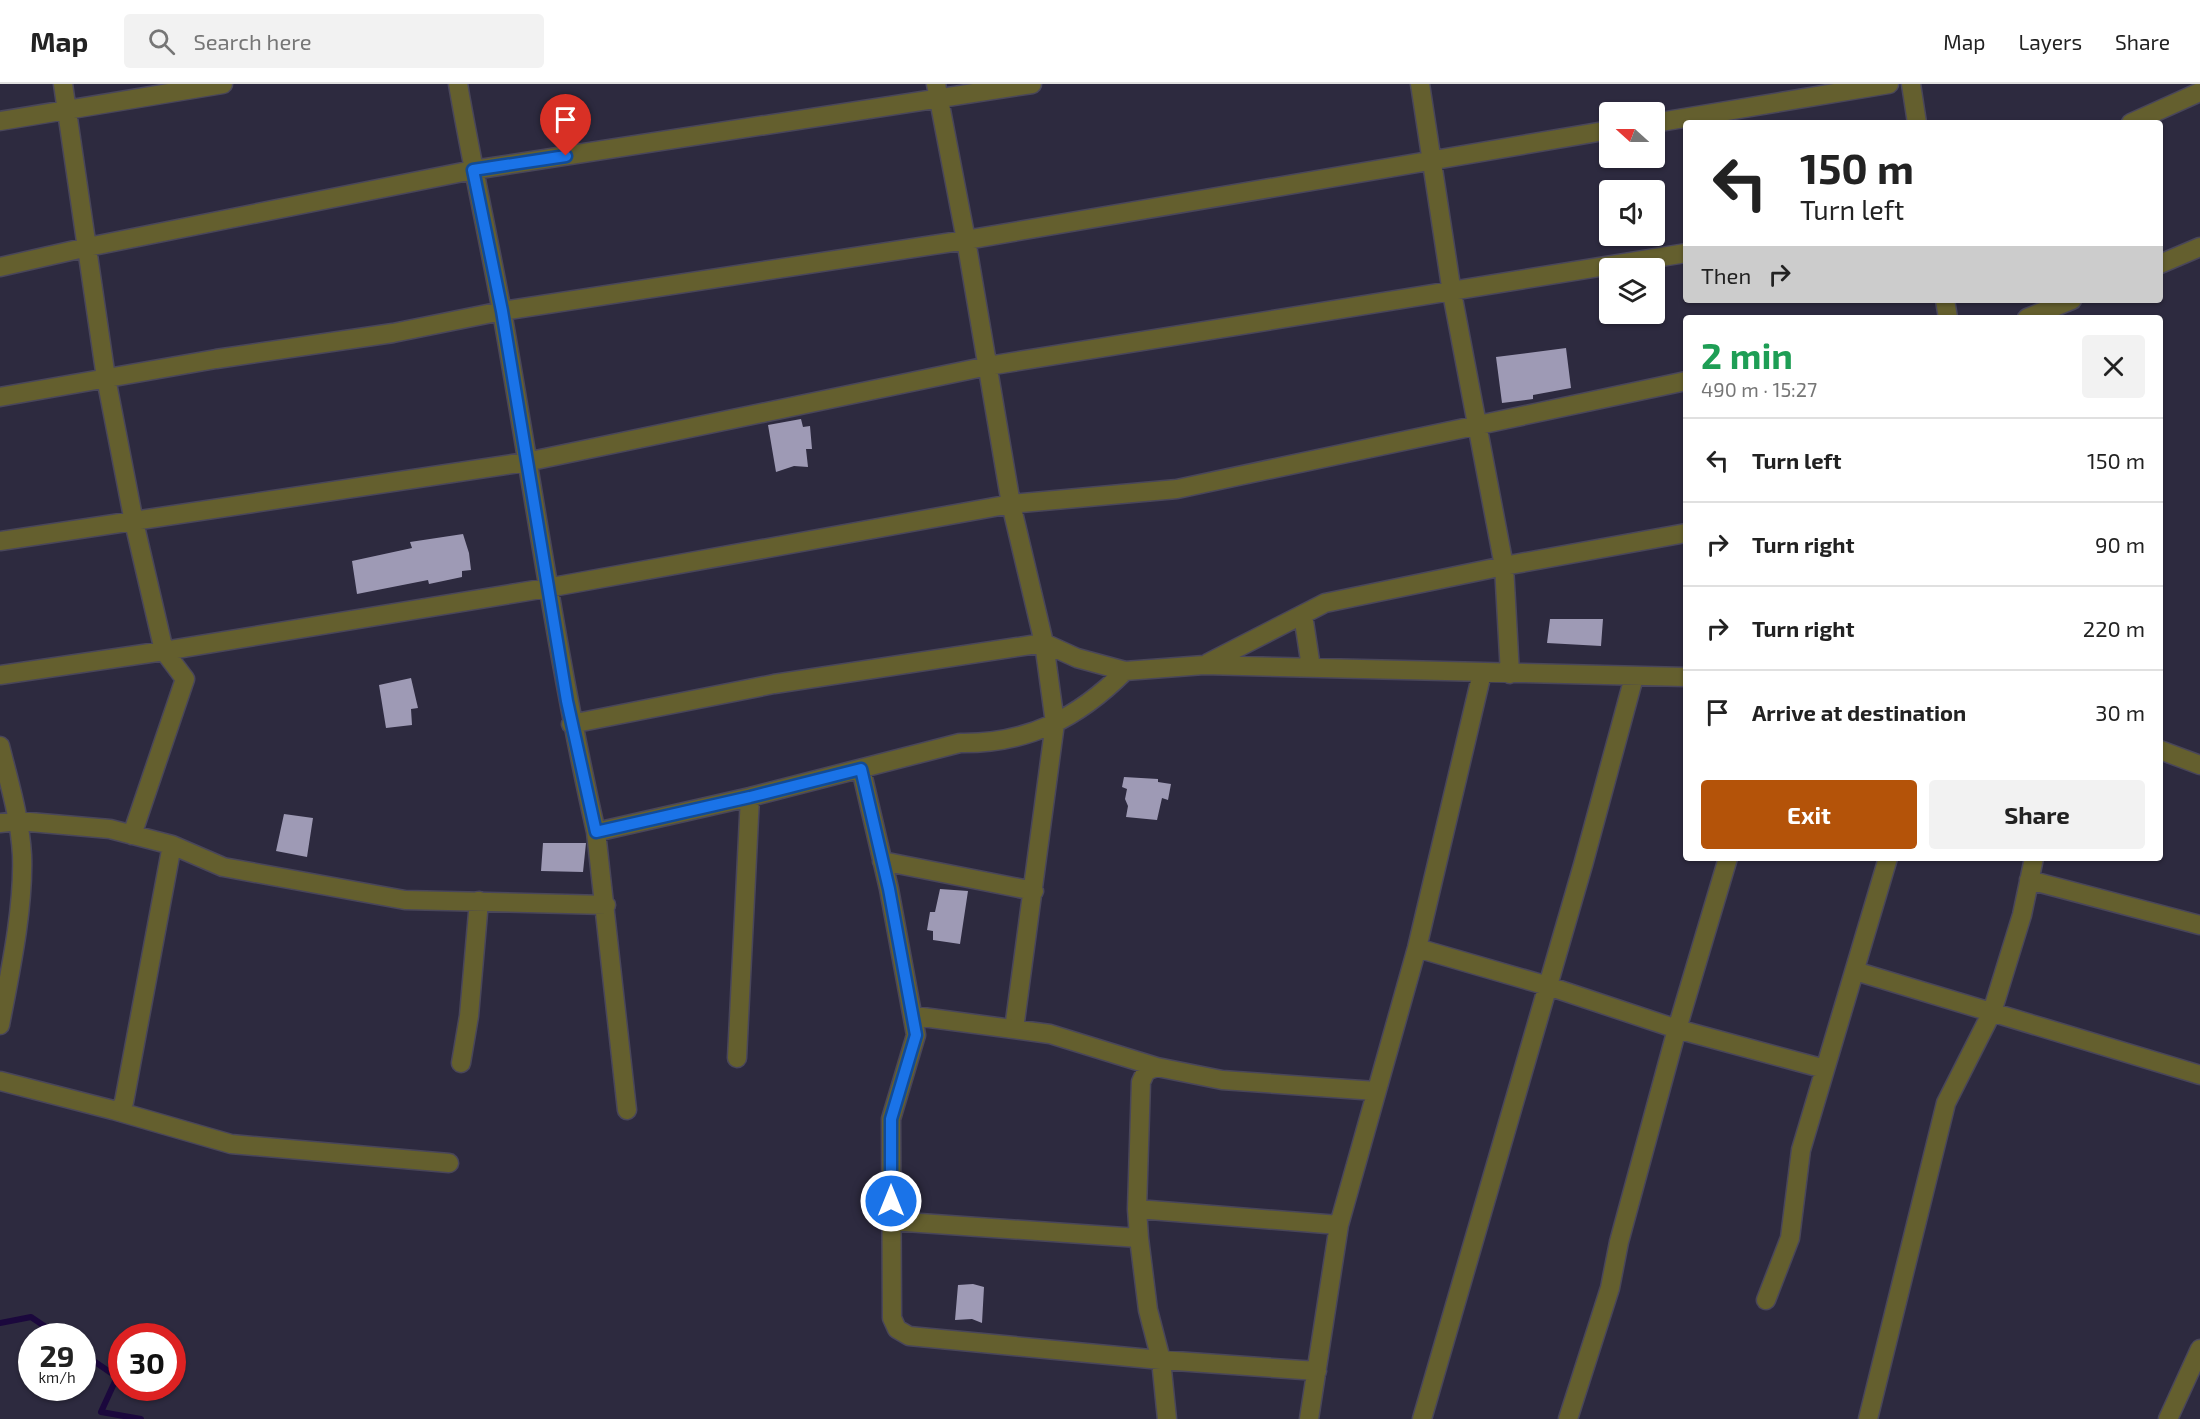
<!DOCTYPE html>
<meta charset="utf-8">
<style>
body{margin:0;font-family:"Exo 2",sans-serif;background:#f2f2f2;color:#222;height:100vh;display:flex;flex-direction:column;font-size:22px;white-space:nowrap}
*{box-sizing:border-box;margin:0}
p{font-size:20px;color:#767676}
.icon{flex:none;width:33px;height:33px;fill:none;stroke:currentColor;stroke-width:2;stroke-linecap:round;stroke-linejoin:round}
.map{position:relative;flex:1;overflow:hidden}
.panel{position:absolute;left:1683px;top:231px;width:480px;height:546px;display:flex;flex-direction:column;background:#fff;border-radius:6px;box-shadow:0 2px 4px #0004}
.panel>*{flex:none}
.top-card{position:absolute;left:1683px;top:36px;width:480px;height:183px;border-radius:6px;box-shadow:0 2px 4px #0004;background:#fff;color:#222;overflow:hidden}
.needle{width:39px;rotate:291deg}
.buttons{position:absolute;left:1599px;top:18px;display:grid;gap:12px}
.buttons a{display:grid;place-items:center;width:66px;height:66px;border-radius:6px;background:#fff;box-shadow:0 2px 4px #0004;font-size:30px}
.speed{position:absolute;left:18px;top:1239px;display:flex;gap:12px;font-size:30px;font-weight:700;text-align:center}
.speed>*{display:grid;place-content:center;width:78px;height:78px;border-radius:50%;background:#fff;box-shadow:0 2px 4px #0004;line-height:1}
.speed small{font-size:15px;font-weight:400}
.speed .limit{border:9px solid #d22;background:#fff;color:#111}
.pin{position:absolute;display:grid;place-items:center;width:51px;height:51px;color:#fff;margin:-62px -26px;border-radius:50% 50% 50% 0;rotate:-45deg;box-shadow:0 0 6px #0007}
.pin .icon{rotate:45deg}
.me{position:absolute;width:66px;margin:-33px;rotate:0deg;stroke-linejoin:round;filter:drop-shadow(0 0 4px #0008)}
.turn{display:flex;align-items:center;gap:21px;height:126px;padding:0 18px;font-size:27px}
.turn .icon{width:78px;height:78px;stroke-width:2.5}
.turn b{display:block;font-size:42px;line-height:51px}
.then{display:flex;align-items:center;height:57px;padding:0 18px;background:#0003;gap:12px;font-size:22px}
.round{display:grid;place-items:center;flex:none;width:63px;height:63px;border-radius:6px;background:#f2f2f2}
.summary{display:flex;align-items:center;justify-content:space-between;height:102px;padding:0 18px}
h1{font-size:36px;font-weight:700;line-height:45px;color:#1e9e55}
.cta{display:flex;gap:12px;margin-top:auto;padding:12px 18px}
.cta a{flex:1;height:69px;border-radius:6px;background:#b45309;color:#fff;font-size:24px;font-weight:700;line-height:69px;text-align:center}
.cta a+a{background:#f2f2f2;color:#222}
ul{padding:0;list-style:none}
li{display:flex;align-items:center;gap:18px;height:84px;padding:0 18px;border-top:2px solid #e0e0e0}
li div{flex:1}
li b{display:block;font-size:22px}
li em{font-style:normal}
header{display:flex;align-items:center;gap:36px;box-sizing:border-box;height:84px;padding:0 30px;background:#fff;border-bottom:2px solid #e0e0e0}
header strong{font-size:28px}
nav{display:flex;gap:33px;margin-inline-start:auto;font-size:21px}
.search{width:420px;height:54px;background:#f2f2f2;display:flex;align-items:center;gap:15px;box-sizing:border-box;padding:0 21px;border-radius:6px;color:#767676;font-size:22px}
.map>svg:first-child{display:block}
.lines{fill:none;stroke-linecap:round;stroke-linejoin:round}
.stream{stroke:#1b083d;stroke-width:6}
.building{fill:#9e9ab5}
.street-casing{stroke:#49465a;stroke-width:21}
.street{stroke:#645f2e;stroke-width:18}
.route-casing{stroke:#114b97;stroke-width:15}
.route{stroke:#1a73e8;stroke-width:10}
</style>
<header>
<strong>Map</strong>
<div class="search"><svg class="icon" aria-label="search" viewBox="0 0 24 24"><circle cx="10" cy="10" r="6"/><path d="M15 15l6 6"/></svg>Search here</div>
<nav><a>Map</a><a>Layers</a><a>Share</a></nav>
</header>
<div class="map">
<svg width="2200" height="1335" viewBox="0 0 2200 1335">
<rect width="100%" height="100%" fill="#2d2a3f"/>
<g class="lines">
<path class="stream" d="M0 1239 31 1233 59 1252
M82 1269 117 1293 101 1328 141 1335"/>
</g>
<path class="building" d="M1566 264 1571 304 1533 311V315L1502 319 1496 273Z
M801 335 803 343 810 342 812 365H806L808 383 794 382 776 388 768 341Z
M463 450 469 469 471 486 462 487V493L429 500 428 496 357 510 352 477 412 464 410 458Z
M1550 535H1603L1601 562 1547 559Z
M411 594 418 624 411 625 412 641 386 644 379 601Z
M1124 693 1158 695V698L1171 700 1168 716 1162 714 1157 736 1126 733 1128 722 1125 715 1127 705 1122 703Z
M284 730 313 734 307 773 276 767Z
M543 759H586L583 788 541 787Z
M940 805 968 807 960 860 933 856V847L927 846 930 828H935Z
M973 1200 984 1203 982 1239 972 1235 955 1236 958 1201Z"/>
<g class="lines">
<defs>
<path id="street" d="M63 0 106 294 134 438 164 567 185 595 132 751
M458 0C471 76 488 152 502 228 533 402 557 576 596 748L750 713 960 659C1028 660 1078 634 1125 587
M936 0 966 156 1011 420 1044 559 1077 574 1125 587 1204 581 1686 593
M1420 0 1452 209 1504 482 1510 590
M1911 0 1917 39
M0 37 223 0
M1654 39 1889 0
M2131 39 2200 8
M2160 180 2200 163
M0 183 88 163 473 86 1032 0
M1945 216 1948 234
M2027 234 2072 216
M0 313 216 275 393 249 502 227 966 156 1610 46
M0 457 526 378 988 282 1686 169
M1303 531 1311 583
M1208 579 1325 519 1504 482 1686 449
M0 591 164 567 547 504 1011 420 1177 405 1686 297
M571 640 774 600 1044 559 1055 639 1014 945
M0 662C9 698 20 734 22 771 24 824 10 889 0 941
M2160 666 2200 681
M861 685 889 805 916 951 891 1035 892 1234 897 1245 909 1252 1161 1276 1317 1287
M0 739 18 737 110 745 172 761 223 783 405 816 606 821
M596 748 627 1026
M882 777 1034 807
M2029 796 2200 841
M1417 864 1548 902 1677 945 1825 985
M1855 887 2200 991
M915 932 1050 950 1157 983
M737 974 750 713
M461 979 469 932 479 817
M0 997 113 1026 120 1025 124 1018 172 761
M113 1026 231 1060 449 1079
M1137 1125 1339 1141
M891 1137 1139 1154
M1766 1216 1790 1154 1801 1066 1888 774
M1167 1335 1161 1276 1148 1226 1139 1154 1137 1125 1141 998 1146 987 1157 983 1222 996 1376 1007
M1309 1335 1339 1141 1417 864 1482 589
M1422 1335 1583 781 1634 593
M1568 1335 1610 1204 1619 1158 1677 945 1728 774
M1868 1335 1946 1019 1992 928 2022 831 2034 774
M2168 1335 2200 1265"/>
</defs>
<use href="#street" class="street-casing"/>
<use href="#street" class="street"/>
</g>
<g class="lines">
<defs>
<path id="route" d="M566 72 473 86 502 227 567 617 596 748 750 713 861 685 889 805 916 951 891 1035V1117"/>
</defs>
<use href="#route" class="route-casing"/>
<use href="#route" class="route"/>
</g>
</svg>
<div class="buttons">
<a><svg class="needle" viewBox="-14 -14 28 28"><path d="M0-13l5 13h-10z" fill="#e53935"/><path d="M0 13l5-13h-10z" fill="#767676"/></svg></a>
<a><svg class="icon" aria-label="sound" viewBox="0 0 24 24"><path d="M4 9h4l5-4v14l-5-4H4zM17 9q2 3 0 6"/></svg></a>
<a><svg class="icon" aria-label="layers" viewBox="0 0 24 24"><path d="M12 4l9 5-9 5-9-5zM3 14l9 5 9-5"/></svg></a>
</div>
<div class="speed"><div>29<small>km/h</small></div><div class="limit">30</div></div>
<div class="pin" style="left:566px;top:72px;background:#d93025"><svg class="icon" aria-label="arrive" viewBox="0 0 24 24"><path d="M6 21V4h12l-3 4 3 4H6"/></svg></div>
<svg class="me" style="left:891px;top:1117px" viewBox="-20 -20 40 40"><circle r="17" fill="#1a73e8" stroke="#fff" stroke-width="3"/><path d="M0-11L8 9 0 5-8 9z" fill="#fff"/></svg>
<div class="top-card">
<div class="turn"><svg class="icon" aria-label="left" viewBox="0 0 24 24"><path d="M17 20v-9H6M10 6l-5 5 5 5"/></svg><div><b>150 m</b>Turn left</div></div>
<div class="then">Then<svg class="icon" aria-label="right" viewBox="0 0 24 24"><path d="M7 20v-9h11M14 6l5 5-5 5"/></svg></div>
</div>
<section class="panel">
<div class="summary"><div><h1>2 min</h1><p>490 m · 15:27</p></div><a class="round"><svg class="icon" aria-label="close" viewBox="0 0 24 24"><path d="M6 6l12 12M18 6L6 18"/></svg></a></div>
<ul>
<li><svg class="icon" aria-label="left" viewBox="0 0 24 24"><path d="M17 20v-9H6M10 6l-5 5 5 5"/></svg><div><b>Turn left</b></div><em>150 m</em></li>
<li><svg class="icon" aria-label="right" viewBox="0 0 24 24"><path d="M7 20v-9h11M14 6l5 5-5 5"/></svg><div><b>Turn right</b></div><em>90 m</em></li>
<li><svg class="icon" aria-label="right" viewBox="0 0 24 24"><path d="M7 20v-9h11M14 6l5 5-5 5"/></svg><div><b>Turn right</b></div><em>220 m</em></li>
<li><svg class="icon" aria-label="arrive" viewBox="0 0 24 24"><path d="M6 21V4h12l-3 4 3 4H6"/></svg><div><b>Arrive at destination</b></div><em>30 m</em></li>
</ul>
<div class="cta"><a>Exit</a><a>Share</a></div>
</section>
</div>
